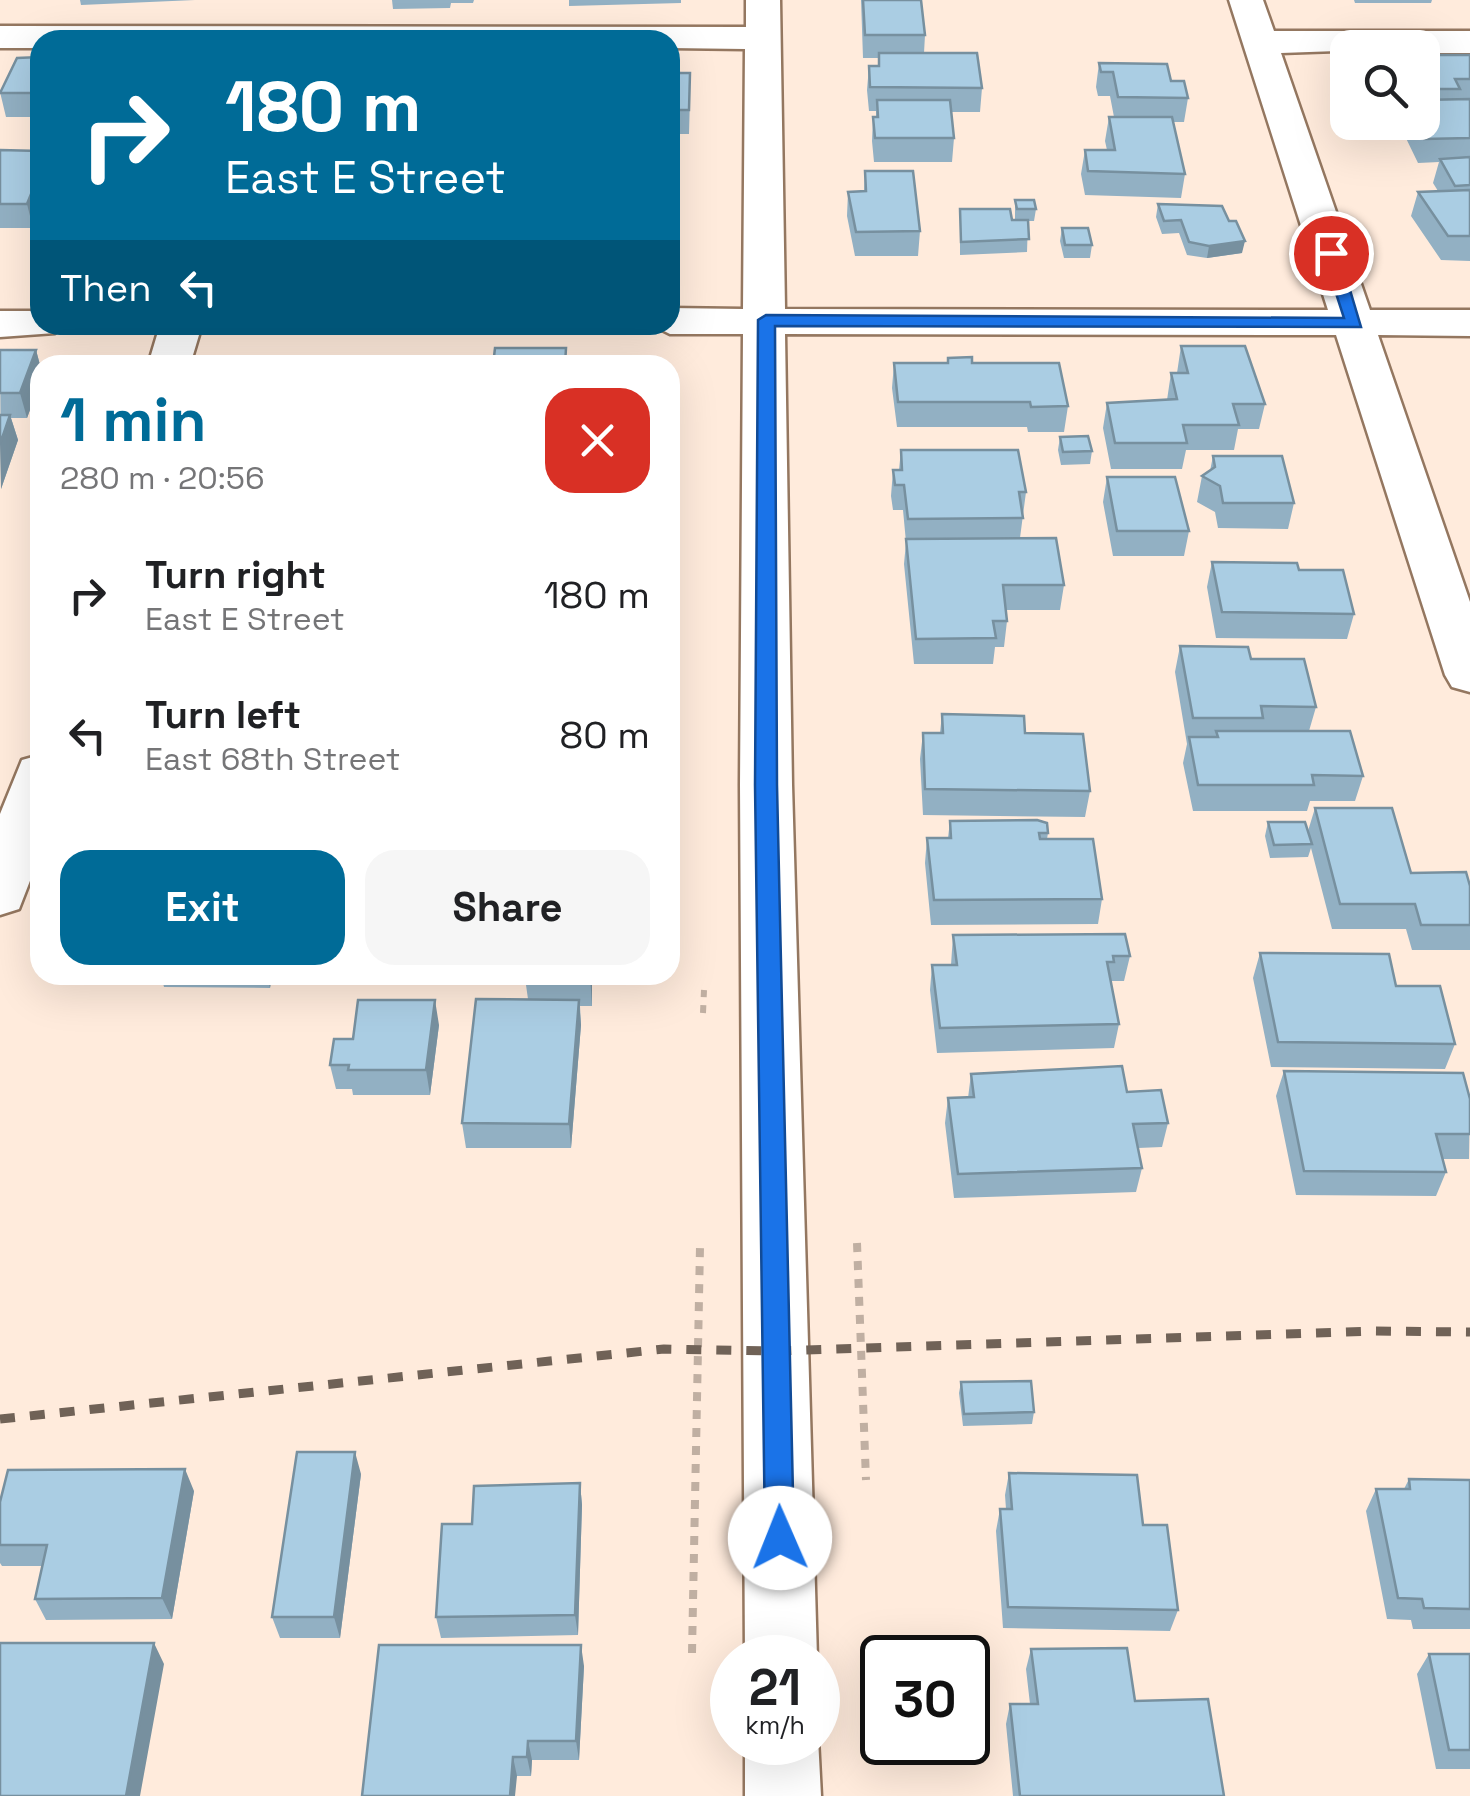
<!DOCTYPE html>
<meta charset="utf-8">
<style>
body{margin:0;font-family:"Space Grotesk",sans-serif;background:#f6f6f6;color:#202124;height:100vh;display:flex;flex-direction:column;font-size:38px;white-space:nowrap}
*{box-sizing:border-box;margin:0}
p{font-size:32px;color:#757577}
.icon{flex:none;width:55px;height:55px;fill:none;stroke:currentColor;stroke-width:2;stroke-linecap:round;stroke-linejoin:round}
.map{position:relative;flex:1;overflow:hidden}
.panel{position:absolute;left:30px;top:355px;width:650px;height:630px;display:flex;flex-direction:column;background:#fff;border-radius:30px;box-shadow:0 10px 40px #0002}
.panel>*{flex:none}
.banner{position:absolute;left:30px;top:30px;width:650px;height:305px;border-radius:30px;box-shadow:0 10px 40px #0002;background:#006b97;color:#fff;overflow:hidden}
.controls{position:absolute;left:1330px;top:30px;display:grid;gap:20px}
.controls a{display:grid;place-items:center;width:110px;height:110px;border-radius:20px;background:#fff;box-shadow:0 10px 40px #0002;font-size:50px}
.speed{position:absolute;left:710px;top:1635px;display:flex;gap:20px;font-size:50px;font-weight:700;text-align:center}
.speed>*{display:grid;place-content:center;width:130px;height:130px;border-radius:50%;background:#fff;box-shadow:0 10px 40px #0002;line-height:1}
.speed small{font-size:25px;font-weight:400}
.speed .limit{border:5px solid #111;border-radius:15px;background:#fff;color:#111}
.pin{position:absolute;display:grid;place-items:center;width:85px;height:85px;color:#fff;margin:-42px;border:5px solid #fff;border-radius:50%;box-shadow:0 2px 10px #0007}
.me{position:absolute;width:110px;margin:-55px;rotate:359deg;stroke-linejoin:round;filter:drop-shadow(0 0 8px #0008)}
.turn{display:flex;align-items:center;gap:35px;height:210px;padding:0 30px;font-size:45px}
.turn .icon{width:130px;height:130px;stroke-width:2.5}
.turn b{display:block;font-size:70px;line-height:85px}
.then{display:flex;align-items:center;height:95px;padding:0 30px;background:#0003;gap:20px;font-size:38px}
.round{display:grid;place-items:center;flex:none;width:105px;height:105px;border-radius:30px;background:#f6f6f6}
.headline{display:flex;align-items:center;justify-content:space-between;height:170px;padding:0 30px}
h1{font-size:60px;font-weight:800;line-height:75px;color:#006b97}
.primary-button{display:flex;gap:20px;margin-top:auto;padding:20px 30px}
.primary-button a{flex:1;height:115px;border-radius:30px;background:#006b97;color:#fff;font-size:40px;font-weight:800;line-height:115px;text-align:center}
.primary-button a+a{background:#f6f6f6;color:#202124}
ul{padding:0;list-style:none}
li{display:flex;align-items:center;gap:30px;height:140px;padding:0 30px}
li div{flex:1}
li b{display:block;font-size:38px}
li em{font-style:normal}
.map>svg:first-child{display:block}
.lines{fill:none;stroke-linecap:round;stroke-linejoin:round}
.street-casing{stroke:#947760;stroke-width:5}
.path-far1{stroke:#c0afa2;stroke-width:6;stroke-dasharray:8 8;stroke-linecap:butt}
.path{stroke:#c0afa2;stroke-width:8;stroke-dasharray:9 9;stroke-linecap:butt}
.street{fill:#fff;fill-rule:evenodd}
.rail{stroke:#706257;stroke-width:9;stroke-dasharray:15 15;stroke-linecap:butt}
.wall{fill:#92b0c3}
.shaded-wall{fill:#77909f}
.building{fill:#aacde3;stroke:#77909f;stroke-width:2.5}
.route{fill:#1a73e8;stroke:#114b97;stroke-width:2.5}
</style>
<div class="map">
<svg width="1470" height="1796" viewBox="0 0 1470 1796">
<rect width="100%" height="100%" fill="#ffebdc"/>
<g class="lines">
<defs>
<path id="street" d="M746 0H780L785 309 1328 310 1229 0H1263L1274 31H1470V53H1422V48L1281 53 1370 310H1470V336L1378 335 1470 602V692L1452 687 1445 675 1336 335 785 334 792 785 817 1658H745L740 785 743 334H670L652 325H670V308L743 309 745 49 670 48V40H40V48H0V26L746 27Z
M0 311H40V325H60L55 333 0 337Z
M160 325H202L190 365H148Z
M40 755V855L19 909 0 915V814L22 760Z
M818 1738 821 1796H745V1742H818Z"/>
</defs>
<use href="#street" class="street-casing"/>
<path class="path-far1" d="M703 1013 704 990"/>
<path class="path" d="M857 1243 866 1480
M692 1653 700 1247"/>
<use href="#street" class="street"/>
<path class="rail" d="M0 1419 664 1349 777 1351 1373 1331 1470 1332"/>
</g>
<path class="wall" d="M80 0H195L81 5Z
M392 0H474L473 3H451L450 8 393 9Z
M569 0H681V3L569 6Z
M861 0H921L925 35 924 53 982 88 980 112H951L954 138 952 162H874L872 141 873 117H876V111H869L867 90 869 66H878V58H863Z
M1354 0H1432L1431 3H1355Z
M1422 55H1470V261L1441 260 1411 216 1418 192 1438 191 1433 183 1439 162 1418 163 1403 132 1405 122H1422Z
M40 57V117H6L0 92Z
M670 63 679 73 690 97 689 134H670Z
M1099 63 1171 81 1188 98 1184 122H1173L1185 174 1181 198 1085 195 1081 174 1085 150H1107L1105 141 1109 117H1114L1110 96H1098L1096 87Z
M0 150 40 151V220L38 219 33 228H0Z
M865 171 920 231 918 256H855L847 216 848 192 864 191Z
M670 200H678V243H670Z
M1015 200 1036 209 1034 221H1028L1027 252 960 255V209L1015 220Z
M1158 204 1242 253 1207 258 1187 255 1179 233 1162 234 1156 217Z
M1062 228 1092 245 1090 258H1064L1060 241Z
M1181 346 1265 404 1259 429H1238L1234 450H1186L1182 469H1111L1103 428 1107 403 1167 400 1171 373H1177Z
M0 350H36L40 365V383L27 418H11L18 440 1 489Z
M948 358 972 363 1068 406 1064 432H1028L1027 427H897L892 388 894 363H947Z
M1060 437 1092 451 1090 464 1061 465 1058 450Z
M901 450 1026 492 1020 538 1064 585 1060 610H1006L1007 621 1004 647H995L993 664H914L904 564 906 542 903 510H893L891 496 893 470H899Z
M1213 456 1294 503 1288 529 1218 528 1215 512 1197 502 1202 476 1210 471Z
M1107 477 1189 531 1184 556H1113L1103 502Z
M1212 562 1299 570 1354 614 1347 639 1216 638 1207 587Z
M1180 646 1251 659 1316 707 1309 731 1363 776 1355 801H1310L1307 811H1193L1183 763 1187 744 1175 672Z
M942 714 1025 733 1090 791 1085 817 923 815 920 759 923 733H940Z
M1315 808 1411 873 1470 886V950H1412L1406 929H1332L1311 848 1308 857 1270 858 1265 836 1268 822 1308 831Z
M950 821 1048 833 1047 839 1102 899 1098 924 931 925 925 863 927 838H948Z
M953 935 1130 956 1124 981H1111L1119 1024 1114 1048 937 1053 930 990 932 965H951Z
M1260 953 1396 986 1455 1044 1445 1069 1271 1067 1253 978Z
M161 975H272L270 988 164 987Z
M521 975H607L606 983H592V1006H580L581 1025 571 1148H466L462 1123 528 999 526 985H522Z
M439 1025 430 1095H353L352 1089H336L330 1065 353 1039Z
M1284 1071 1470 1099 1469 1159H1442L1446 1172 1436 1196 1296 1195 1276 1096Z
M971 1074 1127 1092 1168 1123 1162 1147 1138 1148 1142 1168 1136 1192 954 1198 945 1123 948 1098H968Z
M961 1382 1034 1412 1032 1424 963 1426 959 1393Z
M1009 1473 1143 1525 1178 1610 1170 1631 1003 1628 996 1531 1000 1509H1006L1005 1495Z
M361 1474 340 1638H280L272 1617Z
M1409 1479 1470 1480V1629H1413L1411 1620 1387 1619 1366 1511 1376 1489H1404Z
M580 1483 582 1505 578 1635 441 1638 436 1617 472 1524Z
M194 1491 172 1619 46 1620 35 1599 42 1566H2L0 1563V1502Z
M1031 1649 1135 1701 1224 1796H1013L1006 1724 1010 1704H1030L1026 1669Z
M1429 1654H1470V1769H1436L1417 1674Z
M584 1666 579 1760H532L531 1776H517L362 1796Z"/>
<path class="shaded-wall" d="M31 194 38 219 33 228 27 204Z
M1245 241 1242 253 1207 258 1209 246Z
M36 350 40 365V383L27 418 20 393Z
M10 415 18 440 1 489 0 444Z
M267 975H272L270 988Z
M590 975H592V1006Z
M435 1000 439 1025 430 1095 426 1070Z
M579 1000 581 1025 571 1148 569 1124Z
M355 1452 361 1474 340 1638 334 1617Z
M185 1469 194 1491 172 1619 162 1598Z
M580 1483 582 1505 578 1635 575 1615Z
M154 1643 164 1664 140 1796H126Z
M581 1645 584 1666 579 1760 576 1741Z
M528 1741 532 1760 531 1776 527 1757Z
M513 1757 517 1776 515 1796H510Z"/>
<path class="building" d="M863 0H921L925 35H865Z
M879 53H977L982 88 870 87 869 66H879Z
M1422 55H1470V79H1455L1460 89H1422Z
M40 57V93H0L17 58Z
M670 63H678L679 73H690L689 110H670Z
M1099 63 1167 64 1171 81H1184L1188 98 1118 97 1113 72H1101Z
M1470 99V138L1424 139 1416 122H1422V100Z
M877 100H950L954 138H875L873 117H878Z
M1109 117H1172L1185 174 1088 171 1085 150H1115Z
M0 150 40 151V176L37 183H40V195L31 194 27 204H0Z
M1470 157V185L1455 186 1440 159Z
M865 171H913L920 231 856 232 848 192 866 191Z
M1470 190V236H1448L1418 192Z
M670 200H678L677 230H670Z
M1015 200H1034L1036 209H1017Z
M1158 204 1222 206 1229 221H1236L1245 241 1209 246 1189 242 1181 220 1164 221Z
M960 209H1010L1012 220H1028L1029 239 961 242Z
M1062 228H1088L1092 245H1065Z
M1181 346H1245L1265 404H1233L1239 425H1183L1187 443H1115L1107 403 1177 399 1171 373H1188Z
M495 348H566L565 365H493Z
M0 350H36L20 393H0Z
M972 357V363H1059L1068 406 1031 407 1030 402H898L894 363H948V358Z
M649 359V364L661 365H572V361Z
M0 415H10L0 444Z
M1088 436 1092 451 1063 452 1060 437Z
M901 450H1018L1026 492H1019L1023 518 908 519 904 485H895L893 470H902Z
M1213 456H1282L1294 503H1223L1220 486 1202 476 1215 467Z
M1107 477H1175L1189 531H1117Z
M1056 538 1064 585H1003L1007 621H993L996 638 916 639 906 539Z
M1212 562 1297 563 1299 570H1343L1354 614 1222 612Z
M1180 646 1248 647 1251 659H1304L1316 707 1261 706 1263 718H1193Z
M942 714 1024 716 1025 733 1083 734 1090 791 925 789 923 733H943Z
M1216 731H1350L1363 776 1312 775 1314 785H1198L1189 737H1218Z
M1315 808H1392L1411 873 1466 872 1470 886V925H1421L1415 904H1340Z
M1037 820 1047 823 1048 833H1039L1040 839H1093L1102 899 934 900 927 838H951L950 821Z
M1268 822H1305L1312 844 1274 845Z
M1125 934 1130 956H1113L1114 962H1107L1119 1024 940 1028 932 965H957L953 935Z
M1260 953 1389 954 1396 986H1440L1455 1044 1278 1042Z
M526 975H590V981L526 982Z
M476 999 579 1000 569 1124 462 1123Z
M358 1000H435L426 1070H348L349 1065H330L334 1039H353Z
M1122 1066 1127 1092 1161 1090 1168 1123 1133 1124 1142 1168 958 1174 948 1098 974 1097 971 1074Z
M1284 1071 1463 1073 1470 1099V1134H1436L1446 1172 1304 1171Z
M1031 1381 1034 1412 964 1414 961 1382Z
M297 1452H355L334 1617H272Z
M185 1469 162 1598 35 1599 47 1545H0V1502L8 1470Z
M1009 1473 1137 1475 1143 1525H1167L1178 1610 1008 1607 1000 1509H1012Z
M1409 1479 1470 1480V1609L1424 1608 1422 1599 1398 1598 1376 1489H1410Z
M580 1483 575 1615 436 1617 442 1524H472L474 1486Z
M0 1643H154L126 1796H0Z
M379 1645H581L576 1741H528L527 1757H513L510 1796H362Z
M1127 1648 1135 1701 1208 1699 1224 1796H1020L1010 1704H1038L1031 1649Z
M1429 1654H1470V1750H1449Z"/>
<path class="route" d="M1331 248 1339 253 1361 327 775 326 777 785 794 1538 790 1547 780 1551 769 1547 765 1538 755 785 758 320 766 315 1344 318 1323 253Z"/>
</svg>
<div class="controls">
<a><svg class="icon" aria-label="search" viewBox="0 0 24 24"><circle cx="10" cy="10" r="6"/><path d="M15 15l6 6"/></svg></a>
</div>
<div class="speed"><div>21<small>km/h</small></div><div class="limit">30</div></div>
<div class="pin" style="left:1331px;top:253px;background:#d93025"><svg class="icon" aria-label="arrive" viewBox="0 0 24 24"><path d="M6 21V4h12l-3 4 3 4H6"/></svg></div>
<svg class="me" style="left:780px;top:1538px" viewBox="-20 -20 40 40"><circle r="19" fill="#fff"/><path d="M0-13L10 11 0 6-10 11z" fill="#1a73e8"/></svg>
<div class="banner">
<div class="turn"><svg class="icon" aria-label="right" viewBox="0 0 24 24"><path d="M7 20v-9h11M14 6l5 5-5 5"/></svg><div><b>180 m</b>East E Street</div></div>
<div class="then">Then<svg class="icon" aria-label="left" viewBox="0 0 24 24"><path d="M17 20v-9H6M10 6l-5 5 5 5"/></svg></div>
</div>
<section class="panel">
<div class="headline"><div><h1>1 min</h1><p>280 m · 20:56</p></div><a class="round" style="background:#d93025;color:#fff"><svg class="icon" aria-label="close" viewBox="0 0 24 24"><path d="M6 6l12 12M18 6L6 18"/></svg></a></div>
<ul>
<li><svg class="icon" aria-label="right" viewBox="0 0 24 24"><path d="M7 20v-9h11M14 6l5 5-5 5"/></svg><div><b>Turn right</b><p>East E Street</p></div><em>180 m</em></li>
<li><svg class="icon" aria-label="left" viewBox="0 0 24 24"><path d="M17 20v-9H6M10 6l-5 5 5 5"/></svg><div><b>Turn left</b><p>East 68th Street</p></div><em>80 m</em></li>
</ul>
<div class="primary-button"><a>Exit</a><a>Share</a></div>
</section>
</div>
